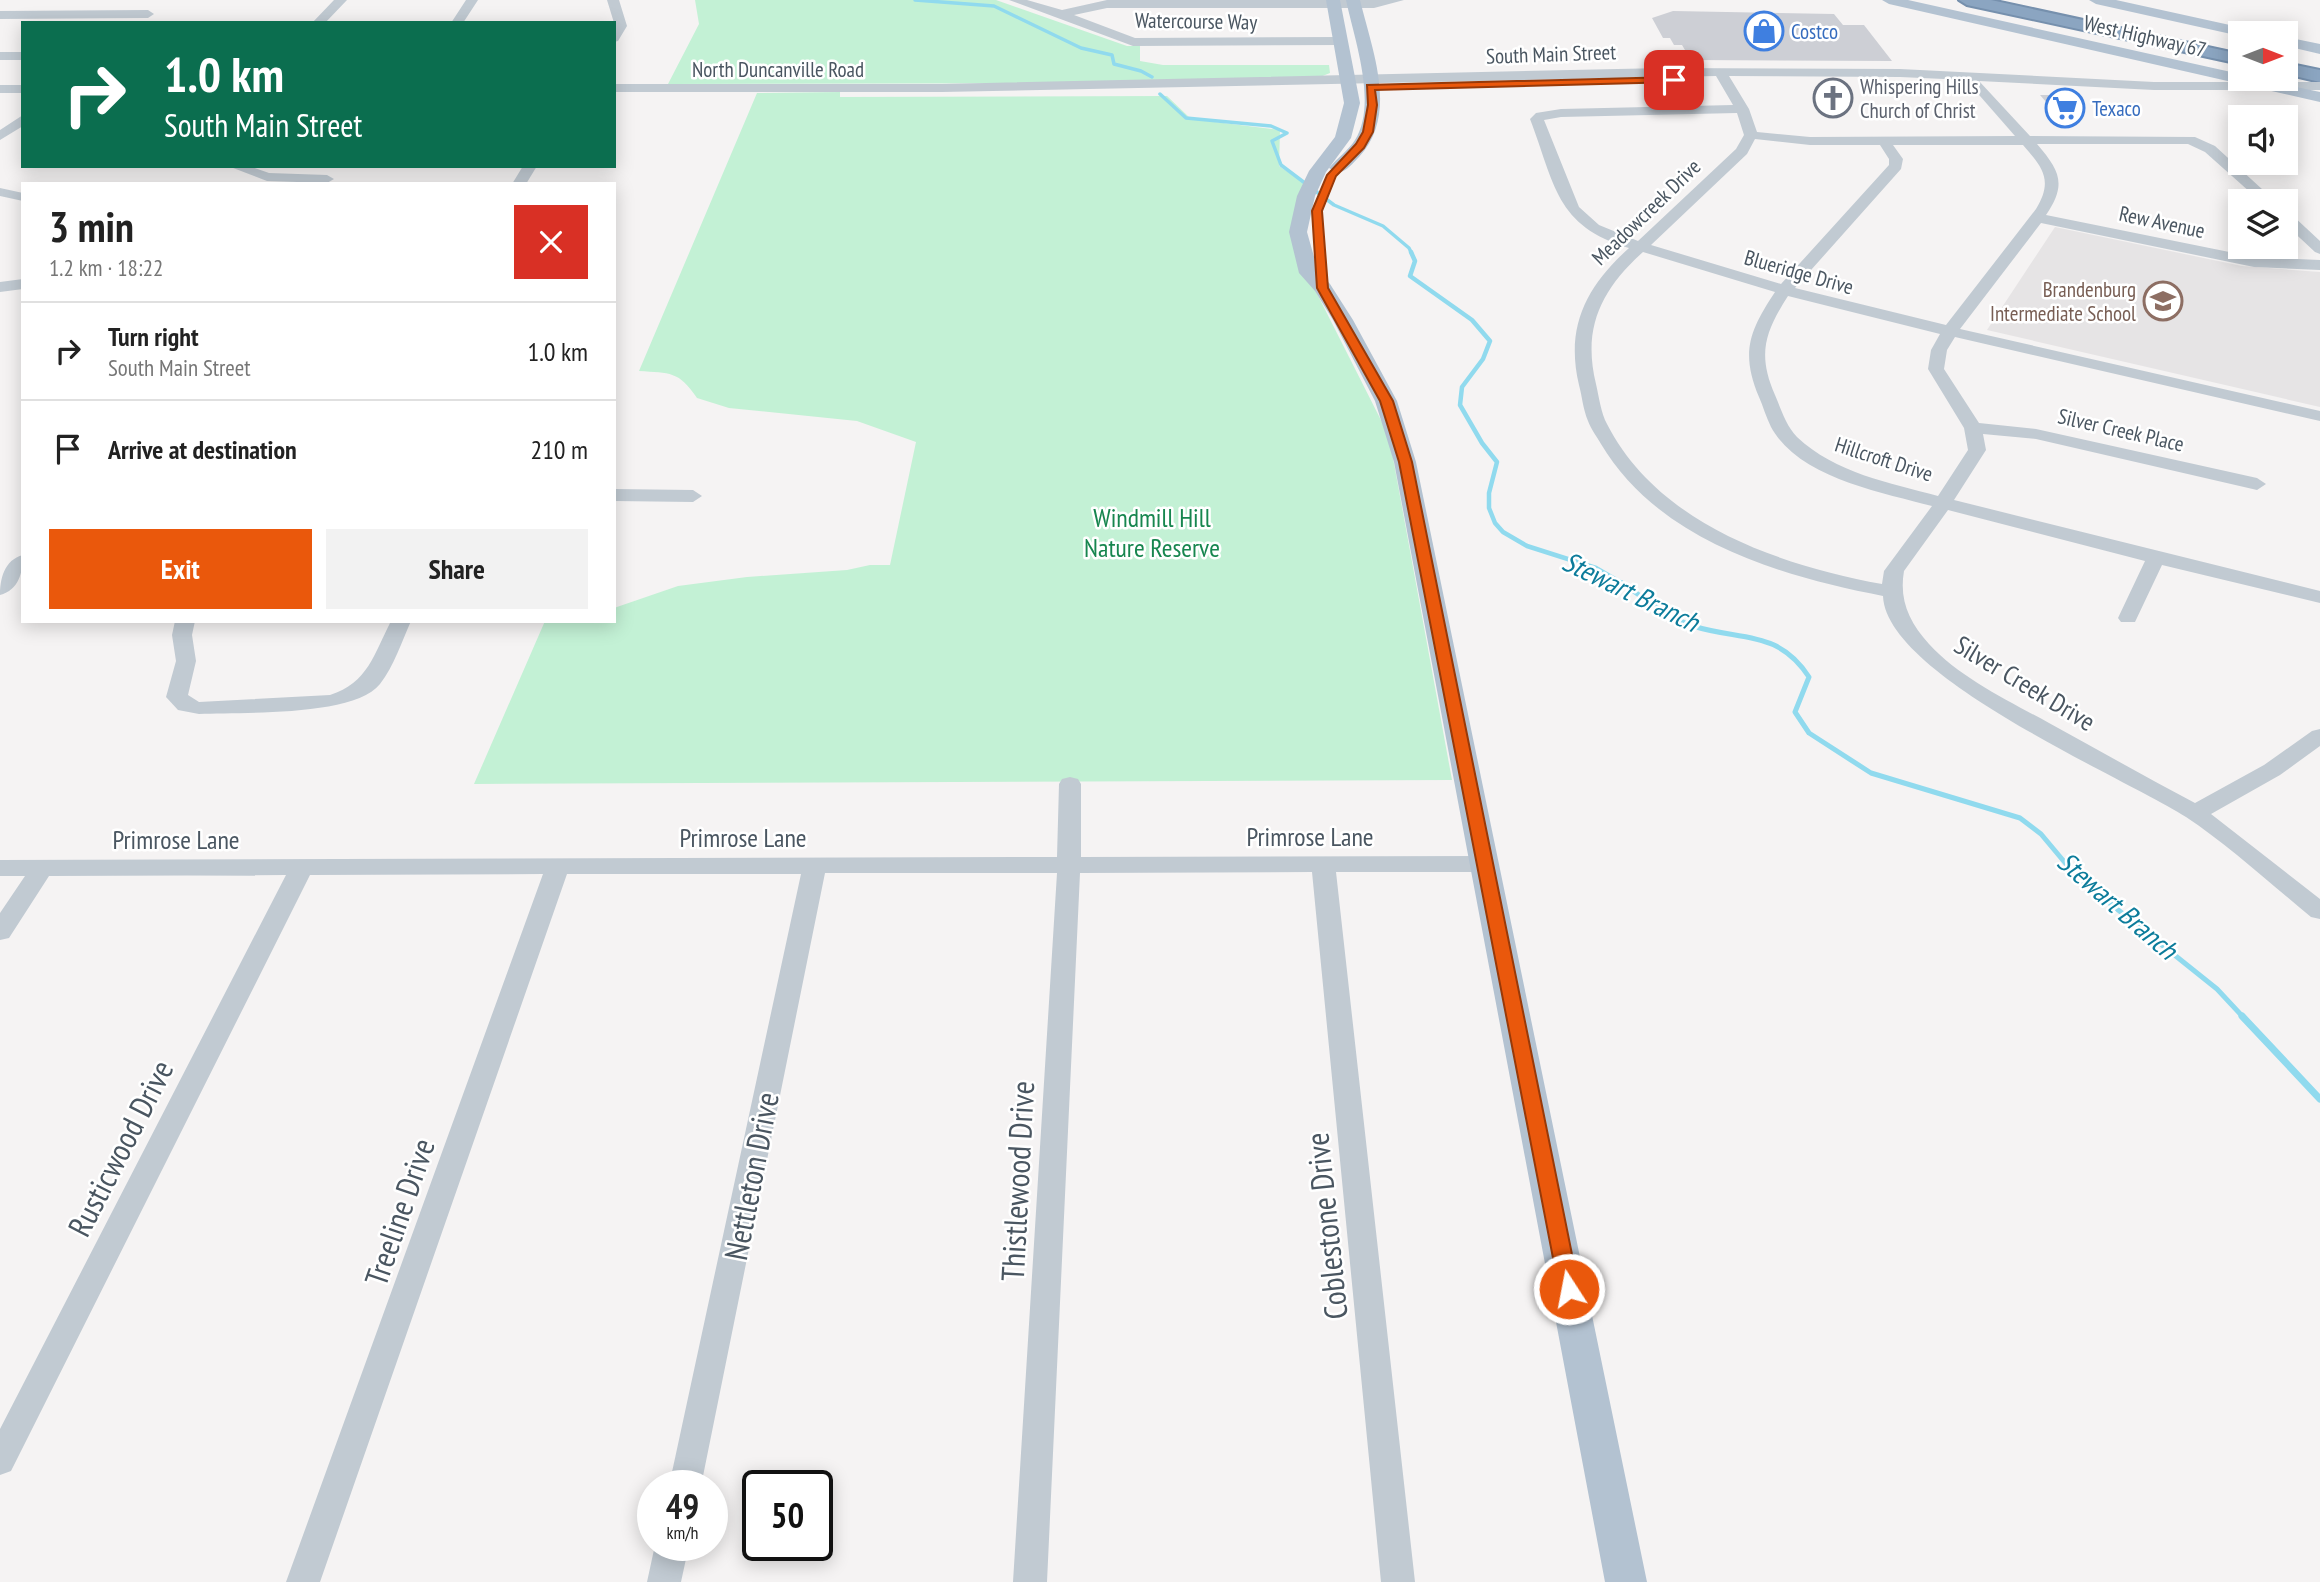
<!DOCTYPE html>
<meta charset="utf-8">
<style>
body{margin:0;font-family:"PT Sans Narrow",sans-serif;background:#f2f2f2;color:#222;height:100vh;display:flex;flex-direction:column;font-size:26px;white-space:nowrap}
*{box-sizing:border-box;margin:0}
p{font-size:23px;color:#767676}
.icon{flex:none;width:38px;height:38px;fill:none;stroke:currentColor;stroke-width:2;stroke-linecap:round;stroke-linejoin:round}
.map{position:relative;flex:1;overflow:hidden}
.sheet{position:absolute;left:21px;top:182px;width:595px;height:441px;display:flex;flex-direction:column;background:#fff;border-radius:0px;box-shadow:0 4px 18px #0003}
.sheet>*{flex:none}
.guide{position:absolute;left:21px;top:21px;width:595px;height:147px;border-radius:0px;box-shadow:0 4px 18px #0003;background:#0b6e4f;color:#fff;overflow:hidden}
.needle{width:46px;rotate:90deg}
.controls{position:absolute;left:2228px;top:21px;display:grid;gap:14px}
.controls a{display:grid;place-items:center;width:70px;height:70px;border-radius:0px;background:#fff;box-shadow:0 4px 18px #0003;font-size:35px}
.speed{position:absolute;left:637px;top:1470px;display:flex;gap:14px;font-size:35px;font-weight:700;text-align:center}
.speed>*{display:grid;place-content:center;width:91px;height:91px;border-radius:50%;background:#fff;box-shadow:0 4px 18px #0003;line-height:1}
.speed small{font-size:18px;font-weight:400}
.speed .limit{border:4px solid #111;border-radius:10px;background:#fff;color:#111}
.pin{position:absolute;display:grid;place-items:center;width:60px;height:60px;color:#fff;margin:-30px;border-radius:14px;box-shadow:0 4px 10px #0006}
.me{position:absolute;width:77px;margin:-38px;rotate:349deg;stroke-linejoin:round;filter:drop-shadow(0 0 5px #0008)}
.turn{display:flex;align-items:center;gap:24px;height:147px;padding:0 28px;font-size:32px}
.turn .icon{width:91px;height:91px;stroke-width:2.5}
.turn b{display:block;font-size:49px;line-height:60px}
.round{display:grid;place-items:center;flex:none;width:74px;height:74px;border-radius:0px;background:#f2f2f2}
.headline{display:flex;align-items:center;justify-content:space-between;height:119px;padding:0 28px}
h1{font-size:42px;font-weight:800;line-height:52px}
.primary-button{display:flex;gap:14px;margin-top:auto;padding:14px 28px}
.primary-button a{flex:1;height:80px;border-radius:0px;background:#ea580c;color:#fff;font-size:28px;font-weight:800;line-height:80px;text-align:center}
.primary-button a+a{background:#f2f2f2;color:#222}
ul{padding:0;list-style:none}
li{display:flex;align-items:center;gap:21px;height:98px;padding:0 28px;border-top:2px solid #e0e0e0}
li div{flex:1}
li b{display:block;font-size:26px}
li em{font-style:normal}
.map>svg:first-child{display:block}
.education{fill:#e6e4e5}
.green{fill:#c3f1d5}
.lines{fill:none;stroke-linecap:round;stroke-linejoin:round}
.stream-far3{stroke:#90daee;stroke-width:3.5}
.stream-far2{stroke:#90daee;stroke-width:4.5}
.stream-far1{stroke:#90daee;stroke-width:5}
.stream{stroke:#90daee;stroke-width:7}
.building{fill:#cdcfd5}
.highway-casing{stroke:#7690ad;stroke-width:4}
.minor{fill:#c1cad2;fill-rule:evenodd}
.major{fill:#b3c2d1;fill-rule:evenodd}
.highway{fill:#8ba5c1;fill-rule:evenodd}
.route{fill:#ea580c;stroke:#983908;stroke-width:2}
.labels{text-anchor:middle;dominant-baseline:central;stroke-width:5;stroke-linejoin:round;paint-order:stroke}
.far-street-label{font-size:21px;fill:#4a5661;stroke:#fff}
.far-shop-label{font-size:21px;fill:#366cbe;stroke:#fff;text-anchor:start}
.far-worship-label{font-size:21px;fill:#5b616d;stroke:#fff;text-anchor:start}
.far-education-label{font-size:21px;fill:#785e54;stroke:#fff;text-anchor:end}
.park-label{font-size:26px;fill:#17864f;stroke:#fff}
.street-label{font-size:26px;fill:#4a5661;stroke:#fff}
.water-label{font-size:28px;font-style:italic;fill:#0c7c9b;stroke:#fff}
.near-street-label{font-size:32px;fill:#4a5661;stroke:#fff}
</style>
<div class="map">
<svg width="2320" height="1582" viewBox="0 0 2320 1582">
<rect width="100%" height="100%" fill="#f5f3f3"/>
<path class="education" d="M2055 227 2242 266 2320 272V407L1987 330Z"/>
<path class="green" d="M695 0H996L1127 46H1140V61L1163 65H1329L1330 73 1320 77 1152 83 668 84 699 24Z
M840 92V97L1167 96 1191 119 1280 130 1279 166 1314 190 1301 230 1303 266 1389 436 1452 780 474 784 545 621H614V608L678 586 747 577 847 570 870 565H890L916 442 857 421 729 408 697 398C679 371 670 373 639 371L757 93Z"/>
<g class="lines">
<path class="stream-far3" d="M915 0 994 6 1081 48 1112 55 1114 64 1141 71 1152 77
M1160 94 1186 118 1271 126 1287 133 1272 141 1281 165 1334 205 1383 226 1409 248 1412 254"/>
<path class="stream-far2" d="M1411 252 1415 261 1410 276 1472 320 1490 341 1483 359 1462 387 1460 405 1482 443 1497 462 1489 493V508L1495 523 1503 532 1527 546 1596 568 1625 585"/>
<path class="stream-far1" d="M1622 583C1645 599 1667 617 1693 626 1740 641 1778 629 1809 677L1795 712 1809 733 1871 773 2020 818 2041 834 2077 877 2217 989 2244 1018"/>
<path class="stream" d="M2242 1016 2320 1099"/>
</g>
<path class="building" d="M1673 11 1834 14 1843 25H1864L1892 61 1691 60 1682 45H1674L1670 38H1663L1652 18Z
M1813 91H1833L1843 106H1822Z
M2040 95H2067L2082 112 2054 111Z"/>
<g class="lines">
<defs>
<path id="highway" d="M1959 0H1991L2240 54V64L1967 5Z
M2286 63 2320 70V82L2286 74Z"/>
</defs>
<use href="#highway" class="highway-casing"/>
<path class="minor" d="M334 0H347L325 23H312Z
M466 0H478L463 23H451Z
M607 0H619L627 26 618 41 614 42 615 26Z
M1009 0H1027L1062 10 1107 0H1404L1374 8H1107L1074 15 1135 38 1341 37 1347 41 1341 45 1133 46Z
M0 11 148 10 154 14 148 18 0 19Z
M0 52H23V60H0Z
M1664 68 1900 69 2154 82H2320V90H2154L1979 81 2030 136 2195 137 2215 146 2275 201H2260L2205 152 2188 144H2037C2060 171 2067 184 2046 215L2254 257 2320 260V270L2254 267 2041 223 1960 329 2320 411V421L1955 337 1947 350 1944 369 1979 423 2036 429 2257 478 2266 484 2257 490 2036 439 1983 434 1986 450 1954 500 2320 591V603L2162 565 2135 622H2121L2118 618 2145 561 1948 510 1904 571C1899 600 1909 622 1929 644 1960 678 2009 701 2049 723 2098 750 2146 777 2195 803L2264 765 2312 731 2320 729V746L2280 775 2211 814 2320 899V919L2311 917C2272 885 2227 844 2186 817 2121 776 1886 676 1883 596 1779 576 1658 540 1601 444 1597 437 1591 429 1588 421 1583 409 1582 396 1579 385 1565 326 1587 286 1629 248 1555 226 1555 184 1530 119L1536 113 1561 109 1733 105 1716 76 942 92H614V84H942ZM1729 76 1900 77 1966 80 2015 136 1810 137 1757 132 1749 109ZM1737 113 1744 135 1736 149 1638 241 1599 225 1579 207 1544 120 1561 117ZM1755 139 1810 145H1880L1889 159V165L1781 284 1651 245 1747 154ZM1893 145H2023C2042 167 2054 180 2036 209L1946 325 1795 288 1901 169 1903 159ZM1643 252 1775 292C1750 330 1740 352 1759 397 1763 406 1766 417 1771 427 1799 478 1881 492 1932 506L1884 571 1882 584C1779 565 1658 524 1607 424 1601 413 1599 397 1596 384 1582 327 1602 289 1643 252ZM1788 296 1940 334 1931 350 1928 369 1964 428 1968 450 1938 496C1890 483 1835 473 1797 437 1786 426 1781 409 1775 395 1757 354 1765 332 1788 296Z
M0 85H23V93H0Z
M23 115V126L0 140V130Z
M228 166H249L269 173 327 175 334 179 327 183 267 181Z
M523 166H537L526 184H512Z
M0 188 23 193V201L0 196Z
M2286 213 2291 214 2320 241V254L2315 252 2286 225Z
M23 279V289L0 292V282Z
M614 489 693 490 702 496 693 502 614 501Z
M23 555C23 572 19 590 0 595 0 579 4 560 23 555Z
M175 621H195L192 635 196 661 188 695 199 702 330 695C368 683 374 654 391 621H411C402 641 394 666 380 684 354 717 241 712 199 714L178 710 166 697 176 661 172 635Z
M1070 777 1078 779 1081 784V857L1486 856 1494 859 1498 864 1494 869 1486 872H1336L1415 1582H1381L1312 872 1080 873 1047 1582H1013L1057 873H825L701 1486H669L801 874H567L320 1582H286L543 874 310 875 11 1471 0 1475V1429L286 875 49 876 9 938 0 940V913L25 876H0V860L1057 857 1059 784 1062 779Z
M655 1545H689L681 1582H647Z"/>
<path class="major" d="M1326 0H1340L1360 103 1351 138 1326 172 1315 196 1307 232 1318 271 1330 284 1353 320 1397 401 1416 462 1647 1582H1605L1394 462 1375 401 1333 320 1315 291 1299 273 1289 232 1297 196 1309 171 1335 137 1344 103Z
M1346 0H1360C1372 50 1399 114 1359 157 1353 163 1347 171 1338 173L1329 168C1337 158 1348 151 1355 140 1378 104 1354 38 1346 0Z
M1882 0H1908L2240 74V79H2260L2320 92V102L1889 4Z
M2089 0H2116L2248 29 2255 33H2240V36L2096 4Z
M2286 37 2320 44V54L2286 46Z"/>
<use href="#highway" class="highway"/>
</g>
<path class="route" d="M1674 77 1677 78V82L1375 90 1377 105 1373 132 1364 148 1336 176 1322 211 1328 288 1393 401 1412 462 1579 1289 1576 1295 1569 1298 1562 1295 1559 1289 1399 462 1380 401 1317 288 1312 211 1327 175 1356 144 1363 132 1368 105 1367 85Z"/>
<defs>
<symbol id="shop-ring" viewBox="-11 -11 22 22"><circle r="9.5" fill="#fff" stroke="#3f7fe0" stroke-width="1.5"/><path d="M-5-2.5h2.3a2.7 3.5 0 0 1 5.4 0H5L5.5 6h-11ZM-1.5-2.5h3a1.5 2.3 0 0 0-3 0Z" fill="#3f7fe0"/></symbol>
<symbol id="church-ring" viewBox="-11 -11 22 22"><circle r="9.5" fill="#fff" stroke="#6b7280" stroke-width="1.5"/><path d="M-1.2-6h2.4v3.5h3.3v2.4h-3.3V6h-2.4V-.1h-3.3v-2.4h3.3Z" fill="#6b7280"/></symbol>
<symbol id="supermarket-ring" viewBox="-11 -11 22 22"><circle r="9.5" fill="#fff" stroke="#3f7fe0" stroke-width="1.5"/><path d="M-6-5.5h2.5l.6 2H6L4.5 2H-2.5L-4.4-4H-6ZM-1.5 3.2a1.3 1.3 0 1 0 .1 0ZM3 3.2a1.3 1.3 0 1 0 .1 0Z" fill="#3f7fe0"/></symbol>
<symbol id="school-ring" viewBox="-11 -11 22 22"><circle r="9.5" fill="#fff" stroke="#8d6e63" stroke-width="1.5"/><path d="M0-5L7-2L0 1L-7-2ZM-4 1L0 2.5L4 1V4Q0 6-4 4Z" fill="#8d6e63"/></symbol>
</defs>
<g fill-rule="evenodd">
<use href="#shop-ring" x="1742" y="9" width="44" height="44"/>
<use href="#church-ring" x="1811" y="76" width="44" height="44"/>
<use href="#supermarket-ring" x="2043" y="86" width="44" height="44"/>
<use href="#school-ring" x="2141" y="279" width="44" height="44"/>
</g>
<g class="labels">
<g class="far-street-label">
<text transform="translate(1196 21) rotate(1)">Watercourse Way</text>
<text transform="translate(2145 36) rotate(13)">West Highway 67</text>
<text transform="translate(1551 54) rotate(-2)">South Main Street</text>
<text x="778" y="69">North Duncanville Road</text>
<text transform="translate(1646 212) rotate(-44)">Meadowcreek Drive</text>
<text transform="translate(2162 222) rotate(12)">Rew Avenue</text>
<text transform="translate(1799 272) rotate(16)">Blueridge Drive</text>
<text transform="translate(2121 430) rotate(13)">Silver Creek Place</text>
<text transform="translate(1884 459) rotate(18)">Hillcroft Drive</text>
</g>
<g class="far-shop-label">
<text x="1791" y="31">Costco</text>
<text x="2092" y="108">Texaco</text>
</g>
<g class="far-worship-label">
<text x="1860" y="86">Whispering Hills<tspan x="1860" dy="24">Church of Christ</tspan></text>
</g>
<g class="far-education-label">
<text x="2136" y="289">Brandenburg<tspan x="2136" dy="24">Intermediate School</tspan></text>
</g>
<g class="park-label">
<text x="1152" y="517">Windmill Hill<tspan x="1152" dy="30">Nature Reserve</tspan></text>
</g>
<g class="street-label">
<text transform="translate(2025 683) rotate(31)">Silver Creek Drive</text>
<text x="1310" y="836">Primrose Lane</text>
<text x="743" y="837">Primrose Lane</text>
<text x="176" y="839">Primrose Lane</text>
</g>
<g class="water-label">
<text transform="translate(1631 591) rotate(26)">Stewart Branch</text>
<text transform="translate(2118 905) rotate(41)">Stewart Branch</text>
</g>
<g class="near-street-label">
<text transform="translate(120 1148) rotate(-63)">Rusticwood Drive</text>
<text transform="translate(751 1176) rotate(-79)">Nettleton Drive</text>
<text transform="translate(1017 1181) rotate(-87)">Thistlewood Drive</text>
<text transform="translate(399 1212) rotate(-71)">Treeline Drive</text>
<text transform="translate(1326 1226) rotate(-96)">Coblestone Drive</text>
</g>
</g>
</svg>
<div class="controls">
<a><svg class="needle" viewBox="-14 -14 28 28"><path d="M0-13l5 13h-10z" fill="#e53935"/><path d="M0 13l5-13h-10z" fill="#767676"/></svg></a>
<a><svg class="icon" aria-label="sound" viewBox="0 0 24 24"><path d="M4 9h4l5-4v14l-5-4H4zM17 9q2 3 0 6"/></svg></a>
<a><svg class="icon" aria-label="layers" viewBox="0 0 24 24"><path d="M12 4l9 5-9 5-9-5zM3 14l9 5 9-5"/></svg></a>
</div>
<div class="speed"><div>49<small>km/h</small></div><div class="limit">50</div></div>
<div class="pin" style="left:1674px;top:80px;background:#d93025"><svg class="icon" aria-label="arrive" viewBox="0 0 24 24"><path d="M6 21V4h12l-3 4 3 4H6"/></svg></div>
<svg class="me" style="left:1569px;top:1289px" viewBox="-20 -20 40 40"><circle r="17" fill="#ea580c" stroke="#fff" stroke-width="3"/><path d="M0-11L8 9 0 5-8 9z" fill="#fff"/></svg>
<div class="guide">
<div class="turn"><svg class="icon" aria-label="right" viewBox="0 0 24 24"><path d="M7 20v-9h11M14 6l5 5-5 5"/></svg><div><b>1.0 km</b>South Main Street</div></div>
</div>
<section class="sheet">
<div class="headline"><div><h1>3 min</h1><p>1.2 km · 18:22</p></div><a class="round" style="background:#d93025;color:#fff"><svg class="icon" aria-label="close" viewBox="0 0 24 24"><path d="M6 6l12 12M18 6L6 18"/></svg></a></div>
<ul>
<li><svg class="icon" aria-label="right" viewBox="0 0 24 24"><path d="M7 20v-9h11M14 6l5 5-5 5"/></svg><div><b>Turn right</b><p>South Main Street</p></div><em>1.0 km</em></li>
<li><svg class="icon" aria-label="arrive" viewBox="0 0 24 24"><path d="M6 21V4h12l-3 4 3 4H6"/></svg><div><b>Arrive at destination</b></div><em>210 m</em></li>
</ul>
<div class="primary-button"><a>Exit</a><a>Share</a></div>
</section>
</div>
